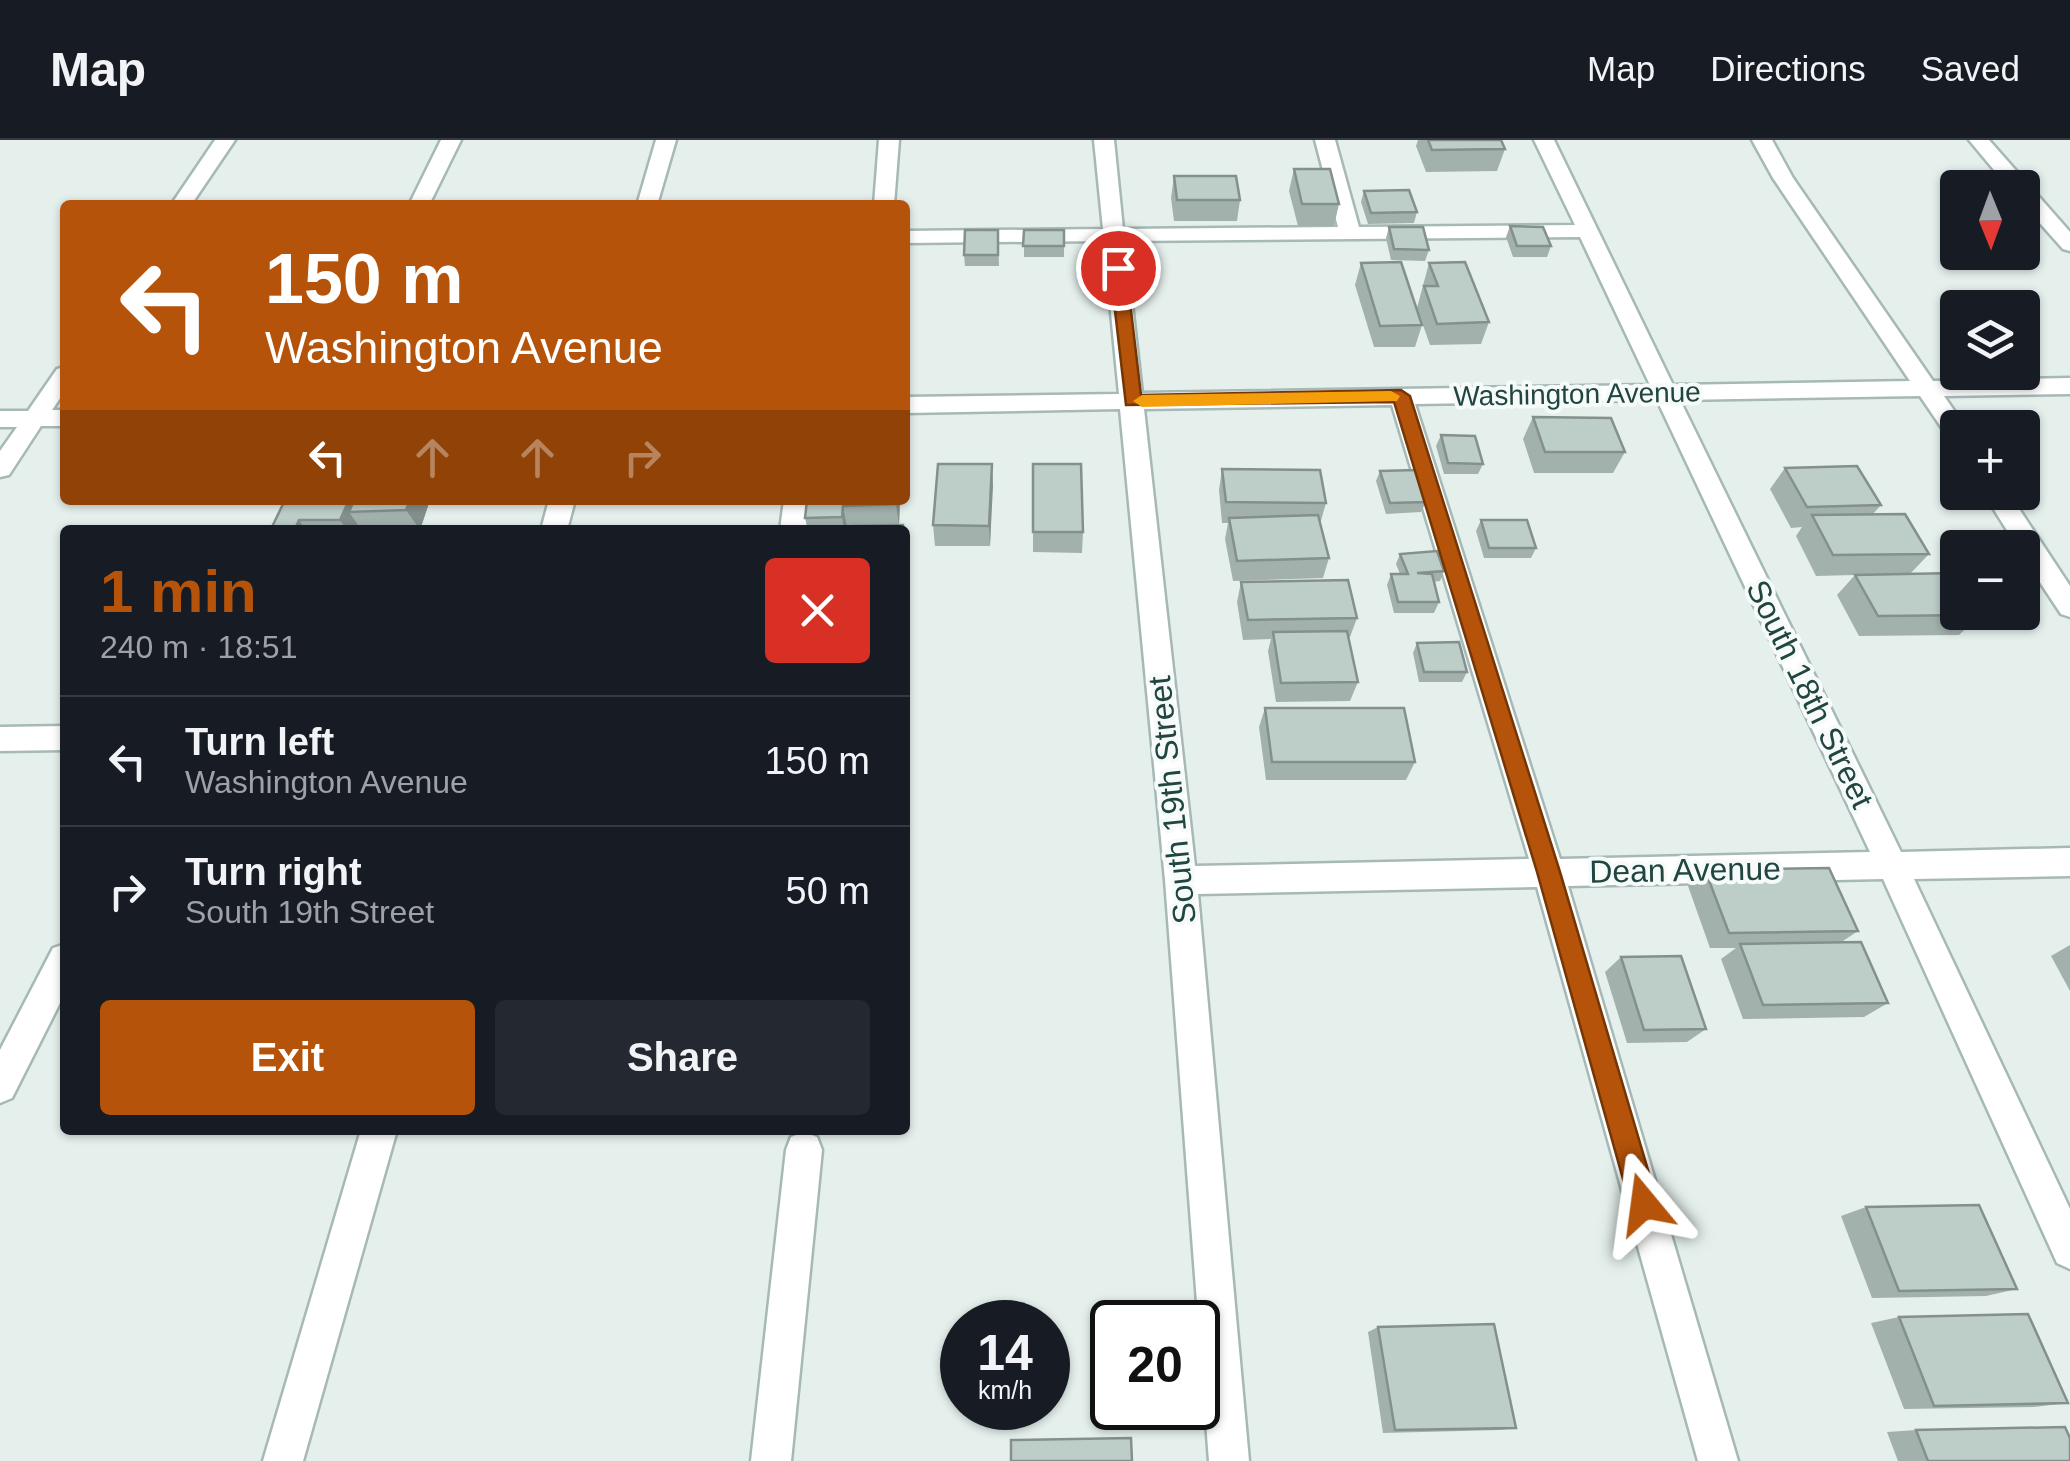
<!DOCTYPE html>
<meta charset="utf-8">
<style>
body{margin:0;font-family:Arial,sans-serif;background:#242831;color:#f1f3f6;height:100vh;display:flex;flex-direction:column;font-size:38px;white-space:nowrap}
*{box-sizing:border-box;margin:0}
p{font-size:32px;color:#9ea1a6}
.icon{flex:none;width:55px;height:55px;fill:none;stroke:currentColor;stroke-width:2;stroke-linecap:round;stroke-linejoin:round}
.map{position:relative;flex:1;overflow:hidden}
.side{position:absolute;left:60px;top:385px;width:850px;height:610px;display:flex;flex-direction:column;background:#171b24;border-radius:10px;box-shadow:0 2px 8px #0004}
.side>*{flex:none}
.banner{position:absolute;left:60px;top:60px;width:850px;height:305px;border-radius:10px;box-shadow:0 2px 8px #0004;background:#b45309;color:#fff;overflow:hidden}
.needle{width:65px;rotate:179deg}
.fabs{position:absolute;left:1940px;top:30px;display:grid;gap:20px}
.fabs a{display:grid;place-items:center;width:100px;height:100px;border-radius:10px;background:#171b24;box-shadow:0 2px 8px #0004;font-size:50px}
.speed{position:absolute;left:940px;top:1160px;display:flex;gap:20px;font-size:50px;font-weight:700;text-align:center}
.speed>*{display:grid;place-content:center;width:130px;height:130px;border-radius:50%;background:#171b24;box-shadow:0 2px 8px #0004;line-height:1}
.speed small{font-size:25px;font-weight:400}
.speed .limit{border:5px solid #111;border-radius:15px;background:#fff;color:#111}
.pin{position:absolute;display:grid;place-items:center;width:85px;height:85px;color:#fff;margin:-42px;border:5px solid #fff;border-radius:50%;box-shadow:0 2px 10px #0007}
.me{position:absolute;width:110px;margin:-55px;rotate:344deg;stroke-linejoin:round;filter:drop-shadow(0 0 8px #0008)}
.turn{display:flex;align-items:center;gap:35px;height:210px;padding:0 40px;font-size:45px}
.turn .icon{width:130px;height:130px;stroke-width:2.5}
.turn b{display:block;font-size:70px;line-height:85px}
.lanes{display:flex;align-items:center;height:95px;padding:0 40px;background:#0003;justify-content:center;gap:50px;direction:ltr}
.lanes .off{opacity:.35}
.round{display:grid;place-items:center;flex:none;width:105px;height:105px;border-radius:10px;background:#242831}
.headline{display:flex;align-items:center;justify-content:space-between;height:170px;padding:0 40px}
h1{font-size:60px;font-weight:800;line-height:75px;color:#b45309}
.cta{display:flex;gap:20px;margin-top:auto;padding:20px 40px}
.cta a{flex:1;height:115px;border-radius:10px;background:#b45309;color:#fff;font-size:40px;font-weight:800;line-height:115px;text-align:center}
.cta a+a{background:#242831;color:#f1f3f6}
ul{padding:0;list-style:none}
li{display:flex;align-items:center;gap:30px;height:130px;padding:0 40px;border-top:2px solid #363941}
li div{flex:1}
li b{display:block;font-size:38px}
li em{font-style:normal}
header{display:flex;align-items:center;gap:60px;box-sizing:border-box;height:140px;padding:0 50px;background:#171b24;border-bottom:2px solid #363941}
header strong{font-size:48px}
nav{display:flex;gap:55px;margin-inline-start:auto;font-size:35px}
.map>svg:first-child{display:block}
.lines{fill:none;stroke-linecap:round;stroke-linejoin:round}
.minor-casing{stroke:#a6b9b6;stroke-width:5}
.minor{fill:#fff;fill-rule:evenodd}
.wall{fill:#a3b1ad}
.shaded-wall{fill:#84908d}
.building{fill:#bdcec9;stroke:#84908d;stroke-width:2.5}
.route{fill:#b45309;stroke:#753606;stroke-width:2.5}
.slow{fill:#f59e0b}
.labels{text-anchor:middle;dominant-baseline:central;stroke-width:8;stroke-linejoin:round;paint-order:stroke}
.far-street-label{font-size:28px;fill:#214540;stroke:#f6fbfa}
.street-label{font-size:32px;fill:#214540;stroke:#f6fbfa}
</style>
<header>
<strong>Map</strong>
<nav><a>Map</a><a>Directions</a><a>Saved</a></nav>
</header>
<div class="map">
<svg width="2070" height="1321" viewBox="0 0 2070 1321">
<rect width="100%" height="100%" fill="#e5f0ed"/>
<g class="lines">
<defs>
<path id="minor" d="M215 0H235L191 65H171Z
M441 0H461L429 65H409Z
M656 0H676L657 65H637Z
M879 0H899L894 65H874Z
M1094 0H1114L1123 89 1338 87 1315 0H1335L1359 87 1575 85 1534 0H1554L1673 245 1910 241 1773 38 1752 0H1772L1793 38 1933 241 2070 238V254L1944 256 1966 288H1958V302L1950 300 1920 256 1680 260 1901 712 2070 708V736L1914 739 2070 1069V1129L2057 1123 1883 739 1568 746 1738 1321H1698L1537 747 1198 754 1249 1321H1209L1165 740 1120 269 905 273V257L1119 254 1104 101 905 103V91L1103 89ZM1580 97 1650 245 1142 253 1125 101ZM1657 260 1870 712 1560 719 1415 264ZM1392 265 1529 719 1195 726 1144 269Z
M1969 0H1989L2070 92V111L2063 109 2022 63V48H2009Z
M65 227V251L52 270H65V286H41L9 335 0 337V311L17 287H0V271H28L57 229Z
M1983 352H2008L2070 446V477L2061 474 2022 415V408H2018Z
M549 360H575L567 390H541Z
M784 360H810L806 390H780Z
M65 586V610L0 611V587Z
M65 804V853L12 958 0 963V910L53 808Z
M361 990H397L303 1321H263Z
M804 992 817 997 822 1010 791 1321H751L786 1010 791 997Z"/>
</defs>
<use href="#minor" class="minor-casing"/>
<use href="#minor" class="minor"/>
</g>
<path class="wall" d="M1418 0H1501L1505 9 1497 31 1426 32 1416 6Z
M1294 29 1339 64 1334 86H1298L1289 51Z
M1174 36 1240 60 1237 81H1174L1171 58Z
M1364 51 1417 72 1414 83 1368 84 1361 62Z
M1510 86 1551 106 1547 117H1513L1506 97Z
M1389 87 1429 110 1425 121 1391 120 1386 98Z
M998 90 999 126H965L964 115Z
M1024 90H1064V117H1024Z
M1361 123 1422 185 1415 207H1374L1355 145Z
M1429 123 1489 182 1481 204 1430 205 1417 168Z
M1533 277 1625 312 1613 333H1534L1523 299Z
M1441 295 1483 324 1478 334H1444L1436 306Z
M992 324 990 406H935L933 385Z
M1033 324 1083 392 1082 413 1033 412Z
M1785 328 1881 365 1873 374 1929 414 1910 434 1980 475 1959 495 1859 496 1837 455 1855 435 1816 436 1796 396 1802 387 1791 388 1770 349Z
M1222 329 1326 363 1320 384 1329 418 1323 438 1233 441 1225 399 1228 383H1222L1219 350Z
M1380 331 1426 362 1421 372 1386 374 1376 341Z
M285 360H430L420 390H361L360 388 359 390H271Z
M807 360H900L899 385H903L904 390H851V386L847 387V390H808L805 378Z
M1481 380 1536 408 1531 418H1484L1476 391Z
M1400 414 1444 431 1440 441 1433 442 1439 462 1434 473H1394L1387 445 1391 434H1400L1396 424Z
M1241 442 1357 478 1350 497H1348L1358 542 1350 561 1276 562 1268 511 1271 499 1243 500 1237 462Z
M1417 503 1467 532 1462 542H1419L1413 513Z
M1265 568 1415 622 1406 640H1266L1259 587Z
M1705 730 1858 791 1840 803 1888 863 1864 877 1743 879 1721 819 1736 808H1710L1688 746Z
M2070 805V851L2051 816Z
M1621 817 1706 889 1687 902 1627 903 1605 832Z
M1866 1067 2017 1149 1986 1156 1872 1158 1841 1076Z
M1899 1177 2068 1263 2034 1267 1904 1269 1871 1183Z
M1378 1187 1516 1288 1500 1290 1383 1293 1368 1192Z
M1916 1290 2070 1321H1898L1887 1292Z"/>
<path class="shaded-wall" d="M992 324 993 346 990 406 989 386Z
M349 360H372L349 372 360 388 359 390H347L340 380Z
M410 360H430L420 390 406 370Z
M896 360H900L899 385 896 364Z
M843 366 847 387V390H844L842 377Z
M299 380 306 390 295 389Z"/>
<path class="building" d="M1428 0H1501L1505 9 1432 10Z
M1294 29H1330L1339 64H1302Z
M1174 36H1236L1240 60H1177Z
M1409 50 1417 72 1371 73 1364 51Z
M1510 86 1543 87 1551 106H1517Z
M1389 87H1423L1429 110 1394 109Z
M965 90H998V115H964Z
M1024 90H1064V106H1023Z
M1401 122 1422 185 1380 186 1361 123Z
M1465 122 1489 182 1437 184 1424 146H1438L1429 123Z
M1533 277 1611 278 1625 312H1545Z
M1441 295 1475 296 1483 324 1448 323Z
M938 324H992L989 386 933 385Z
M1033 324H1081L1083 392H1033Z
M1857 326 1881 365 1807 367 1785 328Z
M1222 329 1320 330 1326 363 1226 362Z
M1416 330 1426 362 1390 363 1380 331Z
M285 360H349L340 380H299L295 389H271Z
M354 360H410L406 370 349 372Z
M807 360H896V364L843 366 842 377 805 378Z
M1905 374 1929 414 1833 415 1812 375Z
M1318 375 1329 418 1237 421 1229 378Z
M1481 380H1527L1536 408H1489Z
M903 385V390H851V386Z
M1437 411 1444 431 1417 433 1432 434 1439 462H1398L1391 434H1408L1400 414Z
M1955 433 1958 438V472H1978L1980 475 1878 476 1855 435Z
M1348 440 1357 478 1248 480 1241 442Z
M1347 491 1358 542 1281 543 1273 492Z
M1459 502 1467 532H1424L1417 503Z
M1265 568H1404L1415 622H1272Z
M1829 728 1858 791 1729 793 1705 730Z
M1861 802 1888 863 1763 865 1740 804Z
M1681 816 1706 889 1644 890 1621 817Z
M1979 1065 2017 1149 1899 1151 1866 1067Z
M2028 1174 2068 1263 1934 1266 1899 1177Z
M1494 1184 1516 1288 1395 1290 1378 1187Z
M2065 1287 2070 1298V1321H1928L1916 1290Z
M1131 1298 1132 1321H1011V1300Z"/>
<path class="route" d="M1118 124 1126 128 1141 255 1401 250 1410 256 1560 732 1658 1064 1654 1073 1644 1077 1634 1073 1630 1064 1537 732 1394 262 1126 265 1110 128Z"/>
<path class="slow" d="M1391 251 1400 256 1397 261 1142 267 1133 261 1142 255Z"/>
<g class="labels">
<g class="far-street-label">
<text transform="translate(1577 254) rotate(-1)">Washington Avenue</text>
</g>
<g class="street-label">
<text transform="translate(1810 554) rotate(64)">South 18th Street</text>
<text transform="translate(1172 660) rotate(-96)">South 19th Street</text>
<text transform="translate(1685 730) rotate(-1)">Dean Avenue</text>
</g>
</g>
</svg>
<div class="fabs">
<a><svg class="needle" viewBox="-14 -14 28 28"><path d="M0-13l5 13h-10z" fill="#e53935"/><path d="M0 13l5-13h-10z" fill="#9ea1a6"/></svg></a>
<a><svg class="icon" aria-label="layers" viewBox="0 0 24 24"><path d="M12 4l9 5-9 5-9-5zM3 14l9 5 9-5"/></svg></a>
<a>+</a>
<a>−</a>
</div>
<div class="speed"><div>14<small>km/h</small></div><div class="limit">20</div></div>
<div class="pin" style="left:1118px;top:128px;background:#d93025"><svg class="icon" aria-label="arrive" viewBox="0 0 24 24"><path d="M6 21V4h12l-3 4 3 4H6"/></svg></div>
<svg class="me" style="left:1644px;top:1064px" viewBox="-20 -20 40 40"><path d="M0-17L14 15 0 8-14 15z" fill="#b45309" stroke="#fff" stroke-width="4"/></svg>
<div class="banner">
<div class="turn"><svg class="icon" aria-label="left" viewBox="0 0 24 24"><path d="M17 20v-9H6M10 6l-5 5 5 5"/></svg><div><b>150 m</b>Washington Avenue</div></div>
<div class="lanes"><svg class="icon" aria-label="left" viewBox="0 0 24 24"><path d="M17 20v-9H6M10 6l-5 5 5 5"/></svg><svg class="icon off" aria-label="ahead" viewBox="0 0 24 24"><path d="M12 20V5M6 11l6-6 6 6"/></svg><svg class="icon off" aria-label="ahead" viewBox="0 0 24 24"><path d="M12 20V5M6 11l6-6 6 6"/></svg><svg class="icon off" aria-label="right" viewBox="0 0 24 24"><path d="M7 20v-9h11M14 6l5 5-5 5"/></svg></div>
</div>
<section class="side">
<div class="headline"><div><h1>1 min</h1><p>240 m · 18:51</p></div><a class="round" style="background:#d93025;color:#fff"><svg class="icon" aria-label="close" viewBox="0 0 24 24"><path d="M6 6l12 12M18 6L6 18"/></svg></a></div>
<ul>
<li><svg class="icon" aria-label="left" viewBox="0 0 24 24"><path d="M17 20v-9H6M10 6l-5 5 5 5"/></svg><div><b>Turn left</b><p>Washington Avenue</p></div><em>150 m</em></li>
<li><svg class="icon" aria-label="right" viewBox="0 0 24 24"><path d="M7 20v-9h11M14 6l5 5-5 5"/></svg><div><b>Turn right</b><p>South 19th Street</p></div><em>50 m</em></li>
</ul>
<div class="cta"><a>Exit</a><a>Share</a></div>
</section>
</div>
